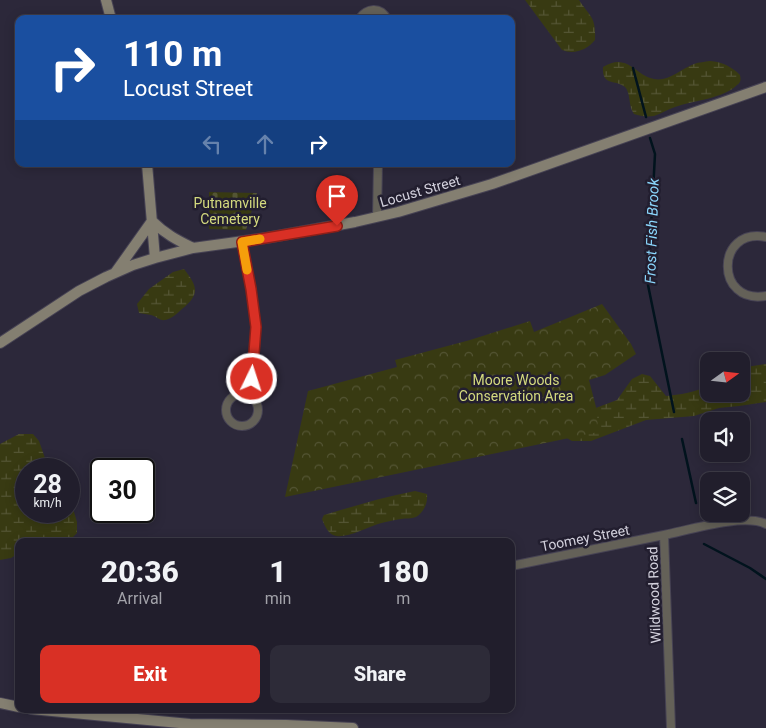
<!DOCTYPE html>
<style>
body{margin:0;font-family:Roboto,sans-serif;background:#2d2b38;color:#f1f3f6;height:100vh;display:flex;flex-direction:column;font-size:19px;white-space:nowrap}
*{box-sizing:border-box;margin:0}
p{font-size:16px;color:#a2a2a9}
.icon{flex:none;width:28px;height:28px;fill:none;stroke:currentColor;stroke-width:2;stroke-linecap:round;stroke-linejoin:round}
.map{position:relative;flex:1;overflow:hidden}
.side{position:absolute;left:15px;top:538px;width:500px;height:175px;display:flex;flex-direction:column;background:#211e2c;border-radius:10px;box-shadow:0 2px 12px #0003,0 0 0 1px #3e3c48}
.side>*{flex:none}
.guide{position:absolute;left:15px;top:15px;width:500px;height:152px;border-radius:10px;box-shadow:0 2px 12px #0003,0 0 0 1px #3e3c48;background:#1a4fa0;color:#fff;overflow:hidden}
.needle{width:32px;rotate:75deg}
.buttons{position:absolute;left:700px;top:352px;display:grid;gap:10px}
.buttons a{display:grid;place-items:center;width:50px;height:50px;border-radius:10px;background:#211e2c;box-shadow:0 2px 12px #0003,0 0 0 1px #3e3c48;font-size:25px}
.speed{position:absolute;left:15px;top:458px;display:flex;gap:10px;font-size:25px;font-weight:700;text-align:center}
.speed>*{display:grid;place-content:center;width:65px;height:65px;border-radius:50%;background:#211e2c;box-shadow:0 2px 12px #0003,0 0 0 1px #3e3c48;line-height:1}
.speed small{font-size:12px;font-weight:400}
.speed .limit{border:2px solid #111;border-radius:8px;background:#fff;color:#111}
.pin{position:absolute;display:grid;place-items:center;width:42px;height:42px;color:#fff;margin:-51px -21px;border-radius:50% 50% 50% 0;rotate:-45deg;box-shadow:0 0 5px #0007}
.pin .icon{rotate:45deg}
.me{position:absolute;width:55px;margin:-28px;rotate:4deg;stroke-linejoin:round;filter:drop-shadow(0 0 4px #0008)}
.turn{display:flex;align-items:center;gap:18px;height:105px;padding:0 25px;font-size:22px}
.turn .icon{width:65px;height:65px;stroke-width:2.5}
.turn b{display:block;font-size:35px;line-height:42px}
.lanes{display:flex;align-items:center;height:48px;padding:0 25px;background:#0003;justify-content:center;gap:25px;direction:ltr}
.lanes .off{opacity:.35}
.eta{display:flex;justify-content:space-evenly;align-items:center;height:85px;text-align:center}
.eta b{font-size:30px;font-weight:800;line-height:35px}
.button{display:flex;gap:10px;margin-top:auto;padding:10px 25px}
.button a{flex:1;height:58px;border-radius:10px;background:#d93025;color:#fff;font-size:20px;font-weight:800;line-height:58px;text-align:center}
.button a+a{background:#2d2b38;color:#f1f3f6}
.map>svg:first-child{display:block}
.wetland{fill:url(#wetland-marsh)}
.cemetery{fill:url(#cemetery-stones)}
.park{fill:url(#park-crowns)}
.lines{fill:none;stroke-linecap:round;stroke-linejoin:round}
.stream{stroke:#01131d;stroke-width:2.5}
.street-casing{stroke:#474354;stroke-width:10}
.secondary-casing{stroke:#474354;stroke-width:12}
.street{stroke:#646158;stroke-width:8}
.secondary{stroke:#847f71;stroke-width:10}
.route-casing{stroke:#8d1f18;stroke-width:12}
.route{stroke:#d93025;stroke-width:9}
.slow{stroke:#f59e0b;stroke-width:9}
.labels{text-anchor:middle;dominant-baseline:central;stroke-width:5;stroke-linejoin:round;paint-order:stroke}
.street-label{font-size:14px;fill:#d3d1dd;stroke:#221e2f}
.park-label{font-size:14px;fill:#d4da7e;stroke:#221e2f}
.water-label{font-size:15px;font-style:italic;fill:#8bd7fd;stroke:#221e2f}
</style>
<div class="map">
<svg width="766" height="728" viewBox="0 0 766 728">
<defs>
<pattern id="wetland-marsh" width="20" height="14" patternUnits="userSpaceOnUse" patternTransform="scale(1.25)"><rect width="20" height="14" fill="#383a12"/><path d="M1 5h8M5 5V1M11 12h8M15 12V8" fill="none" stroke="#545534"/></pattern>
<pattern id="cemetery-stones" width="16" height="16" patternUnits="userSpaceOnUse" patternTransform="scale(1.25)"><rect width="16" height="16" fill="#383a12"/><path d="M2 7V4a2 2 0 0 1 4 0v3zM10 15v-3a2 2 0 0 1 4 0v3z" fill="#545534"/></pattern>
<pattern id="park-crowns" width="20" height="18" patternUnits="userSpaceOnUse" patternTransform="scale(1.25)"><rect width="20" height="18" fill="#383a12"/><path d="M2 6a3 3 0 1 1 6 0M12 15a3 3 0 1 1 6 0" fill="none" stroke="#545534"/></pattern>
</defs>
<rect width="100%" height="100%" fill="#2c283a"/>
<path class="wetland" d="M525 0H579C591 18 596 17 595 40 587 50 574 55 562 50Z
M710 61C722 62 731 66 740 75 741 80 741 82 737 85 725 98 692 101 675 107 668 109 661 114 654 116 647 117 640 116 634 114 628 106 631 93 625 87 615 79 602 87 603 67 628 52 635 76 654 79 668 82 681 69 694 64 699 62 705 62 710 61Z
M184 269C198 287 200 294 182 309 178 313 171 319 165 320 160 321 156 316 151 315 147 314 143 314 139 313L137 304 149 289 173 272Z
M766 364V402L739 406 719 408 694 416 646 420 591 441H572L565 437 577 415 617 400 632 379 642 374 650 376 666 396C678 395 698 392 709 385V394H741V369L746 367Z
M19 434H33L39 441 45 458 57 469H26V511H69V495L77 522V533L72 538 63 539 49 538 40 541H19V553L11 558 0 560V444Z
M415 491 427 494C428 503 424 512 416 517 411 519 406 518 401 519 393 520 385 522 378 524 366 528 344 540 333 535 327 532 324 524 322 519L324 515C354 506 384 497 415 491Z"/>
<path class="cemetery" d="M209 192 257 193 246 230 209 229Z"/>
<path class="park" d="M602 304 631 344 636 354 605 375 589 380 597 411 598 432 285 497 308 391 397 367 395 360 470 340 530 321 534 332Z"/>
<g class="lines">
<path class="stream" d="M633 68 646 117
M650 138 655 154 648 285 674 412
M682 439 696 503
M704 544 750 568 766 579"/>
<defs>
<path id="street" d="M359 19C367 8 380 6 387 19
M377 217 378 164
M766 237C715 227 715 305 766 296
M242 242 251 289 256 327 251 397
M226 410a16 16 0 1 1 32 0a16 16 0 1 1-32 0Z
M511 566 664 535
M671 728 664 535C689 530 744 513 766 524"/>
<path id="secondary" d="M106 0 111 19
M147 164 155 258
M115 273 152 221C165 234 177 240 193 248
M0 343 79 291 106 277 133 265 155 258 193 248 266 238 355 222 398 212 492 184 766 87
M0 703 19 707
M31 709 190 724 286 725 353 728"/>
</defs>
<use href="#street" class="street-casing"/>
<use href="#secondary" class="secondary-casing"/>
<use href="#street" class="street"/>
<use href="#secondary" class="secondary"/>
</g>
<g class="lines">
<defs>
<path id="route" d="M252 379 256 327 251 289 242 242 337 226"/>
</defs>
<use href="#route" class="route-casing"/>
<use href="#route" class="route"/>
<path class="slow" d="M247 270 242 242 260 239"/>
</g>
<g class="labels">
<g class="street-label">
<text transform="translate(420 191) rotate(-16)">Locust Street</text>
<text transform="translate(585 538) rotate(-11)">Toomey Street</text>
<text transform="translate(654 595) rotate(-92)">Wildwood Road</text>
</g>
<g class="park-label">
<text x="230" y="203">Putnamville<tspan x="230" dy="16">Cemetery</tspan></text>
<text x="516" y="380">Moore Woods<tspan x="516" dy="16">Conservation Area</tspan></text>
</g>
<g class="water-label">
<text transform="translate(652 231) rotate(-88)">Frost Fish Brook</text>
</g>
</g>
</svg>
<div class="buttons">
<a><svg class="needle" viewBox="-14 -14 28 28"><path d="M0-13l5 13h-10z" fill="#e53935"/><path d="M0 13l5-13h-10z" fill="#a2a2a9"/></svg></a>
<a><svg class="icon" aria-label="sound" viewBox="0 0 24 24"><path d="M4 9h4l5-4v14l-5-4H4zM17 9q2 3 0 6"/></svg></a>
<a><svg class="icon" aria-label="layers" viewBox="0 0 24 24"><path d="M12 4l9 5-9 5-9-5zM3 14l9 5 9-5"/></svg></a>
</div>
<div class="speed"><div>28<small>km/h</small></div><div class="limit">30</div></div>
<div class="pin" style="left:337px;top:226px;background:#d93025"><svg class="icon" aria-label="arrive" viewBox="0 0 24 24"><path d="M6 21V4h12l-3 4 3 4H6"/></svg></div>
<svg class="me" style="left:252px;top:379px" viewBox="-20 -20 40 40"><circle r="17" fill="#d93025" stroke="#fff" stroke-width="3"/><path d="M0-11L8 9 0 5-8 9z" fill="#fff"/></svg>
<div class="guide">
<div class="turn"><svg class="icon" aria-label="right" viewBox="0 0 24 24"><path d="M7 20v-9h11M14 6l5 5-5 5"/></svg><div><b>110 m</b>Locust Street</div></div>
<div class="lanes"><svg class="icon off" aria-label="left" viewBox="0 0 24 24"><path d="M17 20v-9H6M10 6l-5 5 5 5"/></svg><svg class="icon off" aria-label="ahead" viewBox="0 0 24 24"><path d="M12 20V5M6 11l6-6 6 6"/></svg><svg class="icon" aria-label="right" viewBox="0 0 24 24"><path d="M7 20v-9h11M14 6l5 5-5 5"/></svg></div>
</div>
<section class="side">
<div class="eta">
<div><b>20:36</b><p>Arrival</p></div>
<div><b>1</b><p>min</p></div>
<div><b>180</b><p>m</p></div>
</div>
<div class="button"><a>Exit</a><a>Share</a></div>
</section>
</div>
